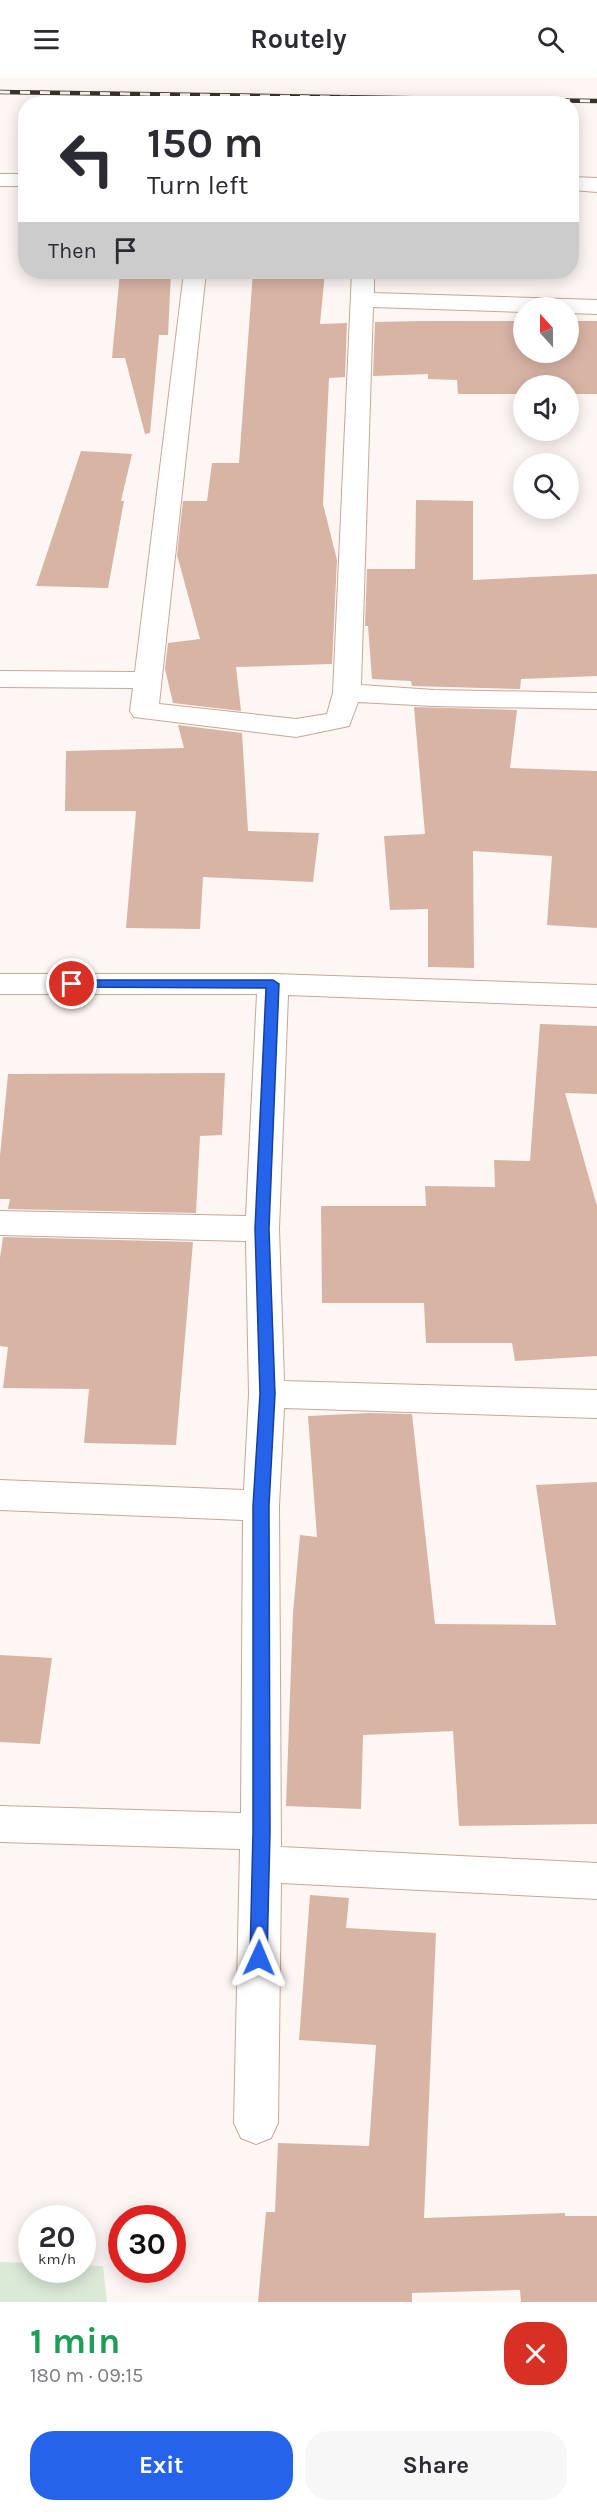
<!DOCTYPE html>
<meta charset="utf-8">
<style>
body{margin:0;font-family:Karla,sans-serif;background:#f7f7f7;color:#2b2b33;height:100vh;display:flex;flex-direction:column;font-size:22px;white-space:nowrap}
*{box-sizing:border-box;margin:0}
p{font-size:20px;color:#7c7c81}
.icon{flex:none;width:33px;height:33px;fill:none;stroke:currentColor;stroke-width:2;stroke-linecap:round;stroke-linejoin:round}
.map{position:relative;height:2224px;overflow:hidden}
.panel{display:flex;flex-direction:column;background:#fff;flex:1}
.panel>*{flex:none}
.banner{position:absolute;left:18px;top:18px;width:561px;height:183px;border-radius:24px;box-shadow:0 3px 15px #0003;background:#fff;color:#2b2b33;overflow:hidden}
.needle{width:39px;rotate:339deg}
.fabs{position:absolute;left:513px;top:219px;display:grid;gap:12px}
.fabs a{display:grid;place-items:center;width:66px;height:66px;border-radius:50%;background:#fff;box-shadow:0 3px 15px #0003;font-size:30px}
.speed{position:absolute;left:18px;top:2127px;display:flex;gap:12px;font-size:30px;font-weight:700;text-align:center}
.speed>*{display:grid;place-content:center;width:78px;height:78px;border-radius:50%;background:#fff;box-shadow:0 3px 15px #0003;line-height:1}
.speed small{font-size:15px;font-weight:400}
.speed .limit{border:9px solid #d22;background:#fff;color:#111}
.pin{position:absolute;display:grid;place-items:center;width:51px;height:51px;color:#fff;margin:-26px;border:3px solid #fff;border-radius:50%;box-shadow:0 2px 6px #0007}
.me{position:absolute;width:66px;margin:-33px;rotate:1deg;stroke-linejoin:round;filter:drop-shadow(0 0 4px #0008)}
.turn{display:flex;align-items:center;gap:21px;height:126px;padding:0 30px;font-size:27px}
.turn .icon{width:78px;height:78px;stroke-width:2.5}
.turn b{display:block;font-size:42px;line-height:51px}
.then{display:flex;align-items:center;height:57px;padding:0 30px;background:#0003;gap:12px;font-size:22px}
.round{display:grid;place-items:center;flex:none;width:63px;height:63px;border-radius:24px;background:#f7f7f7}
.overview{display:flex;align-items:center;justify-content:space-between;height:102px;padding:0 30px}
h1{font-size:36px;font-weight:700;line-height:45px;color:#1e9e55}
.cta{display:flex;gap:12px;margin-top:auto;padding:12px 30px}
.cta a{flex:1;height:69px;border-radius:24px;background:#2563eb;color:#fff;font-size:24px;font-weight:700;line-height:69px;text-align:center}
.cta a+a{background:#f7f7f7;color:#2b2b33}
header{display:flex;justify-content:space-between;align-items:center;height:78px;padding:0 30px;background:#fff;font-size:27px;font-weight:700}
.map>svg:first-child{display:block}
.green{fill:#dbe9d7}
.building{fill:#d8b4a5}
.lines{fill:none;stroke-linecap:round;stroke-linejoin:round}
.minor-casing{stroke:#c9a698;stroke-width:2}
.tertiary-casing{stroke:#c9a698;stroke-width:2}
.minor{fill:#fff;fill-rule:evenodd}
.tertiary{fill:#fff;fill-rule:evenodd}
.rail-casing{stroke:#3b302c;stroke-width:4.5}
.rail{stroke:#fdf6f3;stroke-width:3;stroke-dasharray:10;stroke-linecap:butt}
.route{fill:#2563eb;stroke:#184099;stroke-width:1.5}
</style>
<header><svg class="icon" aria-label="menu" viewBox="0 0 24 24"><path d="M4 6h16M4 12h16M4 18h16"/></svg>Routely<svg class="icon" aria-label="search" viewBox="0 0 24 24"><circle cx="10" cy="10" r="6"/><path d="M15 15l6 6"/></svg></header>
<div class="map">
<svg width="597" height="2224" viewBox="0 0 597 2224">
<rect width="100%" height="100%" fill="#fdf6f3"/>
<path class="green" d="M0 2184 31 2185 32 2192H82L83 2187 103 2188 107 2224H0Z"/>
<path class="building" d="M120 194H171L168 257H159L150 355 145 356 125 280H112Z
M253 194H325L320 246 347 245 345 299 329 300 323 426 337 482 332 586 236 589 241 633 173 625 165 591 168 565 200 561 177 477 183 423H207L212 385H239Z
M422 243H524V274H568V243H597V316H568V308H524V316H458L457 302 428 301V296L373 298 375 244Z
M81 373 132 376 121 423H124L108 510 36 508Z
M416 422 473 423V502L597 496V598L521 601 520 611 412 608 411 603 372 601 368 548H365L367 491H415Z
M414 629 517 632 510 690 597 693V850L547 847 552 778 473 773 474 890 428 889V831L390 832 384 758 425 756Z
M178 647 242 655 248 753 319 755 313 804 203 799 200 851 126 850 136 733H65L66 673 184 670Z
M540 946 597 948V1016L565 1015 597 1128V1278L515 1283 512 1265H426L424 1225H322L321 1128H426L425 1108 495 1109 494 1082 530 1083Z
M225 995 222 1057 200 1058 196 1135 8 1131 10 1121H0V1078L8 996Z
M3 1159 193 1164 176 1367 84 1365 89 1311 3 1310 8 1269 0 1268V1180Z
M369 1335 412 1336 435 1546 556 1547 536 1407 597 1404V1746L459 1748 453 1653 363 1657 361 1731 286 1728 293 1535 300 1457 317 1459 308 1338Z
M0 1577 52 1580 40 1666 0 1664Z
M310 1817 349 1820 346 1850 436 1855 424 2140 565 2135V2138H597V2224H521L520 2212 412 2215V2224H258L266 2134H275L278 2065 369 2068 376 1967 299 1962Z"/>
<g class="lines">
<defs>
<path id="minor" d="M184 194H206L159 626 296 641 327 636 333 615 352 194H374V215L597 222V236L568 235V230H524V234L373 229 361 607 434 612 597 615V631L434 628 358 624 349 648 296 659 134 639 130 633 133 610 0 609V593L135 594Z
M0 896H273L597 907V929L288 917 279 1151 284 1303 597 1312V1340L284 1330 279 1428 281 1769 597 1785V1821L281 1805 278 2045 271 2060 256 2066 241 2060 234 2045 240 1771 0 1764V1728L241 1735 243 1442 0 1432V1402L244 1412 249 1316 246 1163 0 1157V1133L246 1138 257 916H0Z"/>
<path id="tertiary" d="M0 96H26V108H0Z
M572 99 597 100V114L572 112Z"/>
</defs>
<use href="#minor" class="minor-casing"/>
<use href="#tertiary" class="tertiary-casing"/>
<use href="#minor" class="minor"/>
<use href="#tertiary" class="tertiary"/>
<defs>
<path id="rail" d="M0 14 597 23"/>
</defs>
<use href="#rail" class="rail-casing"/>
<use href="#rail" class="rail"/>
</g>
<path class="route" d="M72 902H273L279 906 269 1151 275 1316 269 1428 270 1754 267 1880 265 1886 259 1888 253 1886 250 1880 253 1754V1428L260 1316 255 1151 266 910 67 909 66 906 67 903Z"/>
</svg>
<div class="fabs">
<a><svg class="needle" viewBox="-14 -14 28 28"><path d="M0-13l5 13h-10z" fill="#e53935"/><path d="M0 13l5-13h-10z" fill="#7c7c81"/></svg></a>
<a><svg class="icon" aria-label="sound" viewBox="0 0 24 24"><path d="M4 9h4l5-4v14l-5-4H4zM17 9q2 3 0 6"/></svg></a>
<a><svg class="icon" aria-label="search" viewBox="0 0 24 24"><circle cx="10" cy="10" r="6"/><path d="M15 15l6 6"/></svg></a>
</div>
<div class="speed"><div>20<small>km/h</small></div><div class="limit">30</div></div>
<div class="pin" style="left:72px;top:906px;background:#d93025"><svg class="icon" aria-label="arrive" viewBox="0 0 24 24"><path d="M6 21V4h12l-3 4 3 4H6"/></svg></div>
<svg class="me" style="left:259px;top:1880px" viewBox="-20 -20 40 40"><path d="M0-17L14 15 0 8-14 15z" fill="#2563eb" stroke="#fff" stroke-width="4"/></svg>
<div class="banner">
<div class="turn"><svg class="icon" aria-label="left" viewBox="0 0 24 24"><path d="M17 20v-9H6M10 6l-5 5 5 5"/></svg><div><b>150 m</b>Turn left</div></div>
<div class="then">Then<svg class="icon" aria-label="arrive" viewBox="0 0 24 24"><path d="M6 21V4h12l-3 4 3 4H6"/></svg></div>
</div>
</div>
<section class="panel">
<div class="overview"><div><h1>1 min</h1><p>180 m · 09:15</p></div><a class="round" style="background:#d93025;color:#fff"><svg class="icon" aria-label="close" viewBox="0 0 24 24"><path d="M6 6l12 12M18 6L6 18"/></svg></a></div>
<div class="cta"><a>Exit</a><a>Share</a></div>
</section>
